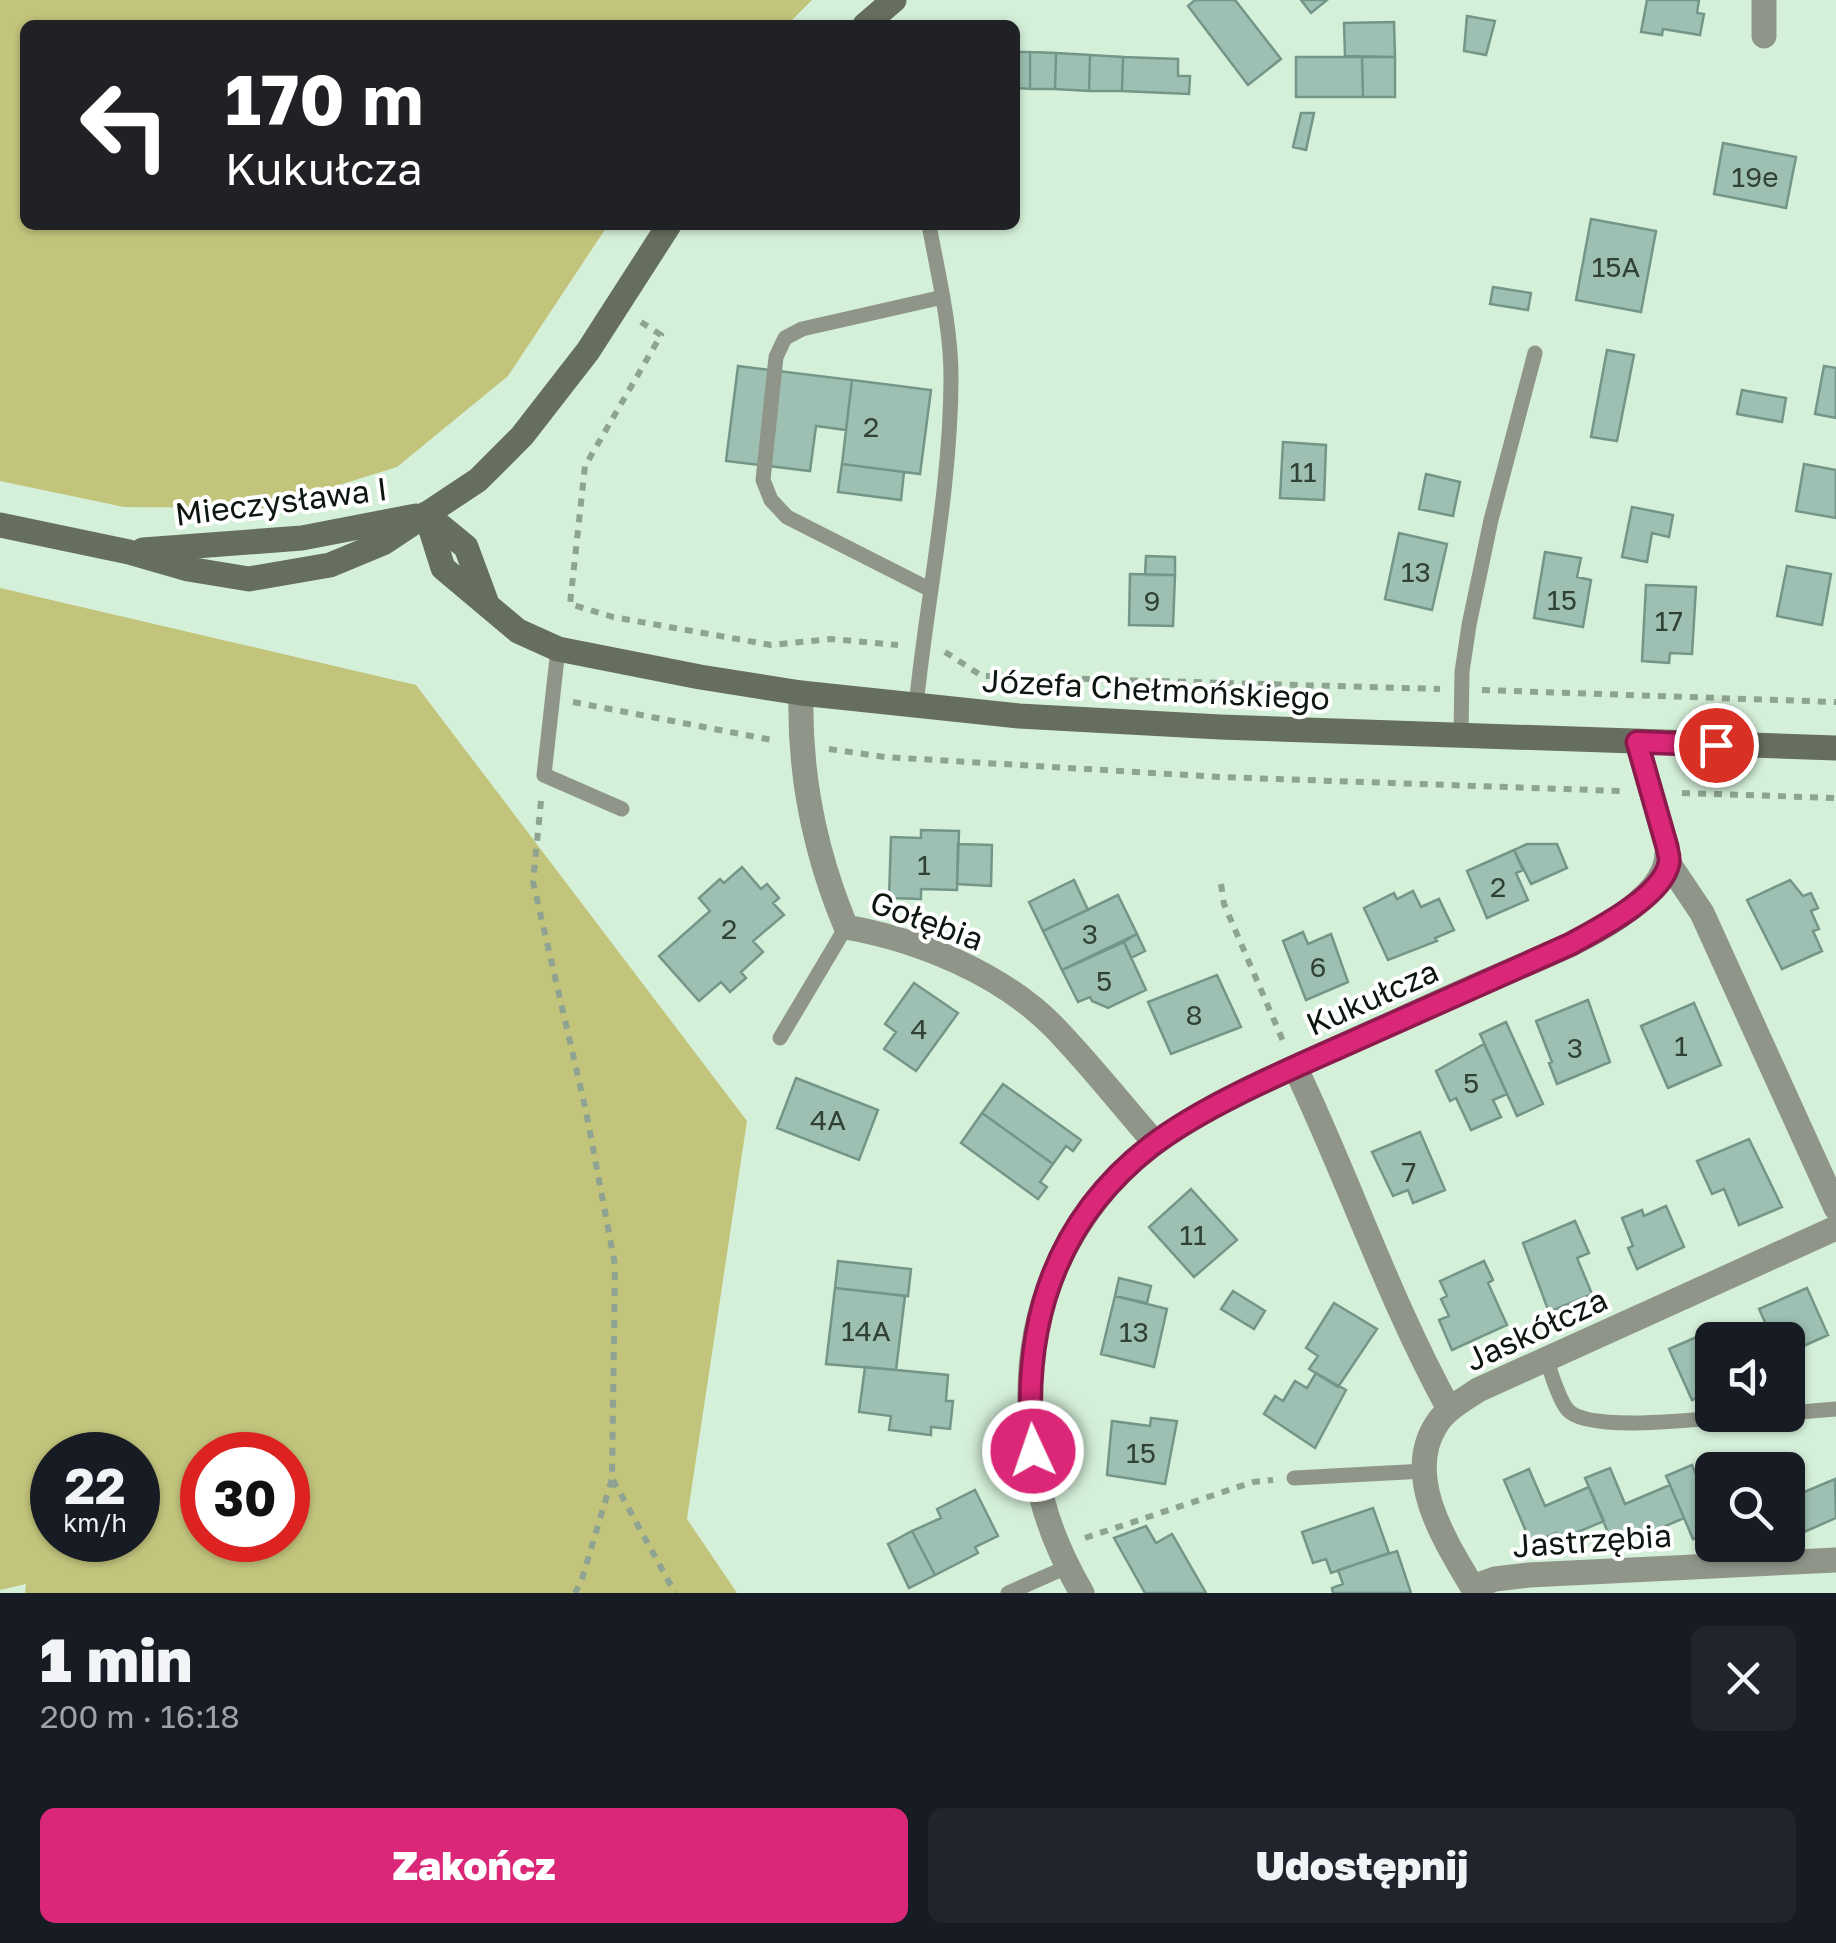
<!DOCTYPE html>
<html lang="pl">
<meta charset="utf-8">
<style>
body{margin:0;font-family:"Golos Text",sans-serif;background:#20242c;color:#f1f3f6;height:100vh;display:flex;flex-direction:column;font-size:38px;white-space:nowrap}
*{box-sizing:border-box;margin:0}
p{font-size:32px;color:#9ea1a6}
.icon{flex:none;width:55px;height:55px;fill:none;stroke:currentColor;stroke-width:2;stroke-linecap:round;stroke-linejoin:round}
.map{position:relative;height:1593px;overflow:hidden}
.panel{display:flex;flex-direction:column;background:#171b24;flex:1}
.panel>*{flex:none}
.top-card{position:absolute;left:20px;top:20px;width:1000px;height:210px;border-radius:15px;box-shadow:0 2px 8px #0004;background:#202124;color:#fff;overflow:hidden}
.tools{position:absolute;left:1695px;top:1322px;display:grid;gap:20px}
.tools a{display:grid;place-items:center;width:110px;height:110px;border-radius:15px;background:#171b24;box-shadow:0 2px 8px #0004;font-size:50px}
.speed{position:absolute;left:30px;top:1432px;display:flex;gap:20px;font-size:50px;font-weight:700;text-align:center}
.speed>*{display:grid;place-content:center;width:130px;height:130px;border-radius:50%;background:#171b24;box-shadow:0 2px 8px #0004;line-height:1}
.speed small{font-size:25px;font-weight:400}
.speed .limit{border:15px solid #d22;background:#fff;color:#111}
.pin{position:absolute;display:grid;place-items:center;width:85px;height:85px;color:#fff;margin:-42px;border:5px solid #fff;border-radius:50%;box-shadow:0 2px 10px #0007}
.me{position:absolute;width:110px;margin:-55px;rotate:357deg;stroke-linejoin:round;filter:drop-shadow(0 0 8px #0008)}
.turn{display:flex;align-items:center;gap:35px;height:210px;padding:0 40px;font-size:45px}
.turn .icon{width:130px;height:130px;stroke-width:2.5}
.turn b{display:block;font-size:70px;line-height:85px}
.round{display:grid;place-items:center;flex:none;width:105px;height:105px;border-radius:15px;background:#20242c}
.summary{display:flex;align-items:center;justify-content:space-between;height:170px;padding:0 40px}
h1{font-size:60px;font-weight:800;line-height:75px}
.cta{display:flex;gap:20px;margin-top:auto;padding:20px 40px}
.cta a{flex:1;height:115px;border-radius:15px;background:#db2777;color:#fff;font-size:40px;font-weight:800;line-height:115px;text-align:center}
.cta a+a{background:#20242c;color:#f1f3f6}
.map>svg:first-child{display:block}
.green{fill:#c3c47c;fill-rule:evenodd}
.building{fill:#9dc0b2;stroke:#749689;stroke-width:2.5}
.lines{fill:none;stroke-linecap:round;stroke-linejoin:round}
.path{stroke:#8ea391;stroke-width:6;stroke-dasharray:8 8;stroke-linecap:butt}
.lane{stroke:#8f9689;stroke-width:15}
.street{stroke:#8f9689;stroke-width:25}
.secondary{stroke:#666e5d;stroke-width:25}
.route-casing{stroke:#8e194d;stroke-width:25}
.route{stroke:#db2777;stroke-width:18}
.labels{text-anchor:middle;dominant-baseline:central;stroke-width:8;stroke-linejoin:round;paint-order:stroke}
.number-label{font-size:28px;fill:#314138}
.street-label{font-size:32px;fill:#0d170f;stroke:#fff}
</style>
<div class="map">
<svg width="1836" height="1593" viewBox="0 0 1836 1593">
<rect width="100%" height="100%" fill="#d5f0d9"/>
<path class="green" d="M0 0H812L787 25H25V225H608L508 376 397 467 265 508 124 507 0 481Z
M0 588 416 685 747 1121 687 1519 737 1593H25L26 1584 0 1590ZM52 1455H138V1540H52ZM202 1455H288V1540H202Z"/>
<path class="building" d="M1195 0H1235L1281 59 1248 85 1188 6Z
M1301 0H1327L1311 13Z
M1647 0H1699L1697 13 1704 14 1700 35 1663 29 1662 35 1641 32Z
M1467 16 1495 21 1486 55 1464 51Z
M1394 22 1395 57 1345 56 1344 23Z
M1015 52H1030V89L1015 88Z
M1030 52 1056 53 1055 89H1030Z
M1056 53 1090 55 1089 91 1055 89Z
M1090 55 1123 57 1122 91H1089Z
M1123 57 1178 59V76H1190L1189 94 1122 91Z
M1296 57H1362L1363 97H1296Z
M1362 57H1395V97H1363Z
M1301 113H1314L1306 150 1293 147Z
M1723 143 1796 157 1786 208 1714 194Z
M1591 219 1656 231 1641 312 1576 300Z
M1493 287 1531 293 1528 310 1490 304Z
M1607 350 1634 355 1617 441 1591 437Z
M738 366 852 380 846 430 816 426 810 471 726 461Z
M1824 366 1836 368V418L1815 414Z
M852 380 931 390 920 474 842 464Z
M1742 390 1786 398 1782 422 1737 414Z
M1283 442 1326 445 1324 500 1280 498Z
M842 464 904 472 901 500 838 492Z
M1804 464 1836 470V518L1796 511Z
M1426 474 1460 482 1453 516 1419 509Z
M1632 507 1673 515 1669 537 1652 533 1647 562 1622 557Z
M1399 533 1447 544 1432 610 1385 599Z
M1545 552 1581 558 1577 577 1591 580 1583 627 1534 618Z
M1146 556 1175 557V575H1145Z
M1787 566 1831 574 1822 625 1777 616Z
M1130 574 1175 575 1173 626 1129 625Z
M1646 585 1696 587 1692 654 1670 653 1669 663 1642 661Z
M921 830 959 831 957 890 921 889V899L889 898 891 837 921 838Z
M958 844 992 845 991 886 957 884Z
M1527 844H1557L1567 868 1531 884 1514 850Z
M1514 850 1523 870 1516 873 1528 900 1487 918 1467 871Z
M742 867 761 889 767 884 779 898 773 903 784 915 753 941 763 952 741 972 746 978 730 992 721 982 699 1001 659 956 710 911 699 898 720 879 724 883Z
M1074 880 1088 910 1043 931 1029 902Z
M1790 880 1803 896 1811 893 1818 908 1811 911 1819 929 1813 931 1822 951 1782 969 1747 900Z
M1413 891 1421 907 1439 899 1454 930 1435 938 1437 941 1388 960 1364 908 1394 893 1397 899Z
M1118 895 1137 934 1062 970 1043 931Z
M1303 932 1308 944 1331 934 1348 982 1306 1000 1283 941Z
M1137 934 1145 951 1131 958 1124 942Z
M1124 942 1146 990 1108 1008 1092 1001 1090 997 1078 1002 1062 970Z
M1217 975 1241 1027 1171 1054 1148 1002Z
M914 983 958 1013 916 1071 884 1049 896 1032 885 1024Z
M1588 1000 1610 1062 1557 1084 1549 1063 1552 1062 1536 1021Z
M1694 1003 1721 1065 1668 1088 1641 1026Z
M1506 1022 1543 1104 1517 1116 1480 1034Z
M1484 1044 1507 1094 1493 1100 1501 1117 1471 1130 1456 1098 1450 1101 1436 1071Z
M796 1078 878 1110 859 1160 777 1128Z
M1003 1084 1081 1140 1073 1151 1066 1146 1053 1164 982 1113Z
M982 1113 1053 1164 1040 1182 1047 1187 1038 1199 961 1143Z
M1420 1132 1445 1190 1413 1203 1408 1190 1393 1196 1372 1152Z
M1749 1139 1782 1207 1739 1225 1724 1189 1712 1194 1697 1161Z
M1191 1189 1237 1240 1194 1277 1149 1227Z
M1666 1206 1684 1247 1637 1269 1628 1248 1633 1246 1622 1218 1642 1210 1644 1216Z
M1575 1221 1589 1253 1577 1258 1592 1294 1549 1312 1523 1243Z
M838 1261 911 1269 908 1296 835 1288Z
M1484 1261 1493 1280 1488 1283 1507 1325 1452 1350 1439 1320 1449 1316 1441 1299 1447 1296 1440 1281Z
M1119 1278 1151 1286 1147 1303 1115 1296Z
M835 1288 905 1296 896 1370 826 1364Z
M1807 1288 1828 1335 1788 1353V1340H1773L1759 1309Z
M1233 1291 1265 1311 1254 1329 1221 1309Z
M1115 1296 1167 1309 1154 1367 1101 1354Z
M1334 1303 1377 1329 1338 1387 1309 1369 1318 1356 1306 1348Z
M1720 1327 1726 1340H1712V1391L1692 1400 1669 1349Z
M865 1367 948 1375 946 1401H953L950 1429 931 1427V1435L889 1430 891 1416 859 1412Z
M1316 1373 1346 1390 1315 1448 1264 1414 1275 1396 1283 1401 1295 1381 1307 1388Z
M1151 1418 1177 1421 1165 1484 1107 1475 1112 1421 1150 1426Z
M1692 1465 1707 1501 1712 1499V1531L1693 1539 1666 1476Z
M1610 1468 1625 1504 1670 1485 1684 1518 1640 1537 1637 1531 1612 1542 1585 1478Z
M1529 1469 1545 1506 1589 1487 1604 1521 1559 1540 1556 1533 1531 1543 1504 1480Z
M1835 1479 1836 1518 1804 1532 1801 1524 1788 1530V1492L1790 1498Z
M975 1490 998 1536 975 1547 978 1553 935 1575 912 1531 941 1518 937 1509Z
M1373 1508 1389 1553 1331 1573 1326 1559 1313 1563 1302 1532Z
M1146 1526 1156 1543 1172 1534 1206 1593H1145L1114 1538Z
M912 1531 935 1575 909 1588 888 1544Z
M1397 1551 1411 1593H1333L1332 1588 1343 1584 1338 1570Z"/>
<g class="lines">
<path class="path" d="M641 322 661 335 585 466 570 604 613 617 771 645 831 639 898 645
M945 652 982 676 1440 689
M1482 690 1836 702
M573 702 772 740
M829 749 885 757 1220 777 1620 791
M1682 793 1836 798
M541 801 533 882 586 1111 615 1265 612 1479 581 1582 575 1593
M1221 884 1224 904 1283 1041
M613 1480 675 1593
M1085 1538 1253 1482 1273 1480"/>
<path class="lane" d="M931 590 787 517 771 500 763 480 776 357 785 338 802 329 943 297
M558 649 544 775 622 809
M916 706C927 597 951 487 951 377 951 327 938 274 929 225
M1461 735 1462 672 1469 625 1491 520 1535 353
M780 1038 846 927
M1546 1359C1552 1374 1557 1396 1567 1409 1586 1435 1716 1417 1750 1415
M1788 1413 1836 1409
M1294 1478 1425 1471
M1008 1593 1067 1567"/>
<path class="street" d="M1764 0V36
M801 693C799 774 815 853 846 927 919 940 1000 973 1053 1026 1089 1063 1121 1104 1155 1143
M1669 864 1702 913 1836 1208
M1295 1067C1349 1180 1389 1300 1449 1409
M1473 1587 1495 1579 1529 1575 1836 1560
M1082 1593C1044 1528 1031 1473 1030 1398 1029 1308 1065 1223 1132 1162 1185 1114 1265 1081 1330 1051 1385 1027 1440 1001 1496 977 1537 959 1581 943 1619 917 1643 900 1670 878 1667 847L1637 742
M1476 1593C1449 1547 1402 1479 1436 1425 1446 1409 1463 1400 1478 1390L1836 1228"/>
<path class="secondary" d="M865 25 894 0
M426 514 443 568 518 631 558 649 700 677 801 693 1019 716 1220 727 1836 748
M426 514 466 547 486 601
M0 525 129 552 188 569 249 579 330 565 383 543 478 480 522 436 588 351 669 225
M143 550 302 538 416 516"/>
</g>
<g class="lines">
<defs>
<path id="route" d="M1033 1451C1021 1330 1052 1223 1151 1146 1202 1107 1281 1073 1340 1047 1417 1012 1494 978 1571 944 1598 929 1663 896 1669 863 1670 858 1668 853 1667 847L1637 742 1716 745"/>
</defs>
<use href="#route" class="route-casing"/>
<use href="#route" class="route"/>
</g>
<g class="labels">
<g class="number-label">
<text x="1755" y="176">19e</text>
<text x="1616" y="266">15A</text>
<text x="871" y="426">2</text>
<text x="1303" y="471">11</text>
<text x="1416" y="571">13</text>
<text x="1562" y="599">15</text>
<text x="1152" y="600">9</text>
<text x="1669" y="620">17</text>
<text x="924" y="864">1</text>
<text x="1498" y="886">2</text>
<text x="729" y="928">2</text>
<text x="1090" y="933">3</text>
<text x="1318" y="966">6</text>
<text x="1104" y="980">5</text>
<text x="1194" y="1014">8</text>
<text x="919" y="1028">4</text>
<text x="1681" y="1045">1</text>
<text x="1575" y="1047">3</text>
<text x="1471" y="1082">5</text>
<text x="828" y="1119">4A</text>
<text x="1409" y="1171">7</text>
<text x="1193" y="1234">11</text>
<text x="866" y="1330">14A</text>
<text x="1134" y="1331">13</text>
<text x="1141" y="1452">15</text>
</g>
<g class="street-label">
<text transform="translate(281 501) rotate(-7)">Mieczysława I</text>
<text transform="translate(1156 689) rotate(3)">Józefa Chełmońskiego</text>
<text transform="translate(927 920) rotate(20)">Gołębia</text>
<text transform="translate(1372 997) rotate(-24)">Kukułcza</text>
<text transform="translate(1536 1329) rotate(-25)">Jaskółcza</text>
<text transform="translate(1592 1540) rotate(-4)">Jastrzębia</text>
</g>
</g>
</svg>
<div class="tools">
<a><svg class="icon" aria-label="sound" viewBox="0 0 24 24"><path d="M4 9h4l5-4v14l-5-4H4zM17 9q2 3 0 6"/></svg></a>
<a><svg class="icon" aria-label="search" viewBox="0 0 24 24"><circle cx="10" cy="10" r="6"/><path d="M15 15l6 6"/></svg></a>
</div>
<div class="speed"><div>22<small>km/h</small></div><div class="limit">30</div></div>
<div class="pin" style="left:1716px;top:745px;background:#d93025"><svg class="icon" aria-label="arrive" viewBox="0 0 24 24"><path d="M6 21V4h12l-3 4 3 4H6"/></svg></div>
<svg class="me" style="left:1033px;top:1451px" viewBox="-20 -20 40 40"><circle r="17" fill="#db2777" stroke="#fff" stroke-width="3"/><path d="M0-11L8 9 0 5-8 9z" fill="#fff"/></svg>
<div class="top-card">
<div class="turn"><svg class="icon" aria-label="left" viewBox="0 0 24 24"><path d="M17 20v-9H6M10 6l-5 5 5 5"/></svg><div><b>170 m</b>Kukułcza</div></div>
</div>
</div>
<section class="panel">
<div class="summary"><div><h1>1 min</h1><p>200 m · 16:18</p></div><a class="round"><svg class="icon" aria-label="close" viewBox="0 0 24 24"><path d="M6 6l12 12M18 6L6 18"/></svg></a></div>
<div class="cta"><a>Zakończ</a><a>Udostępnij</a></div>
</section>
